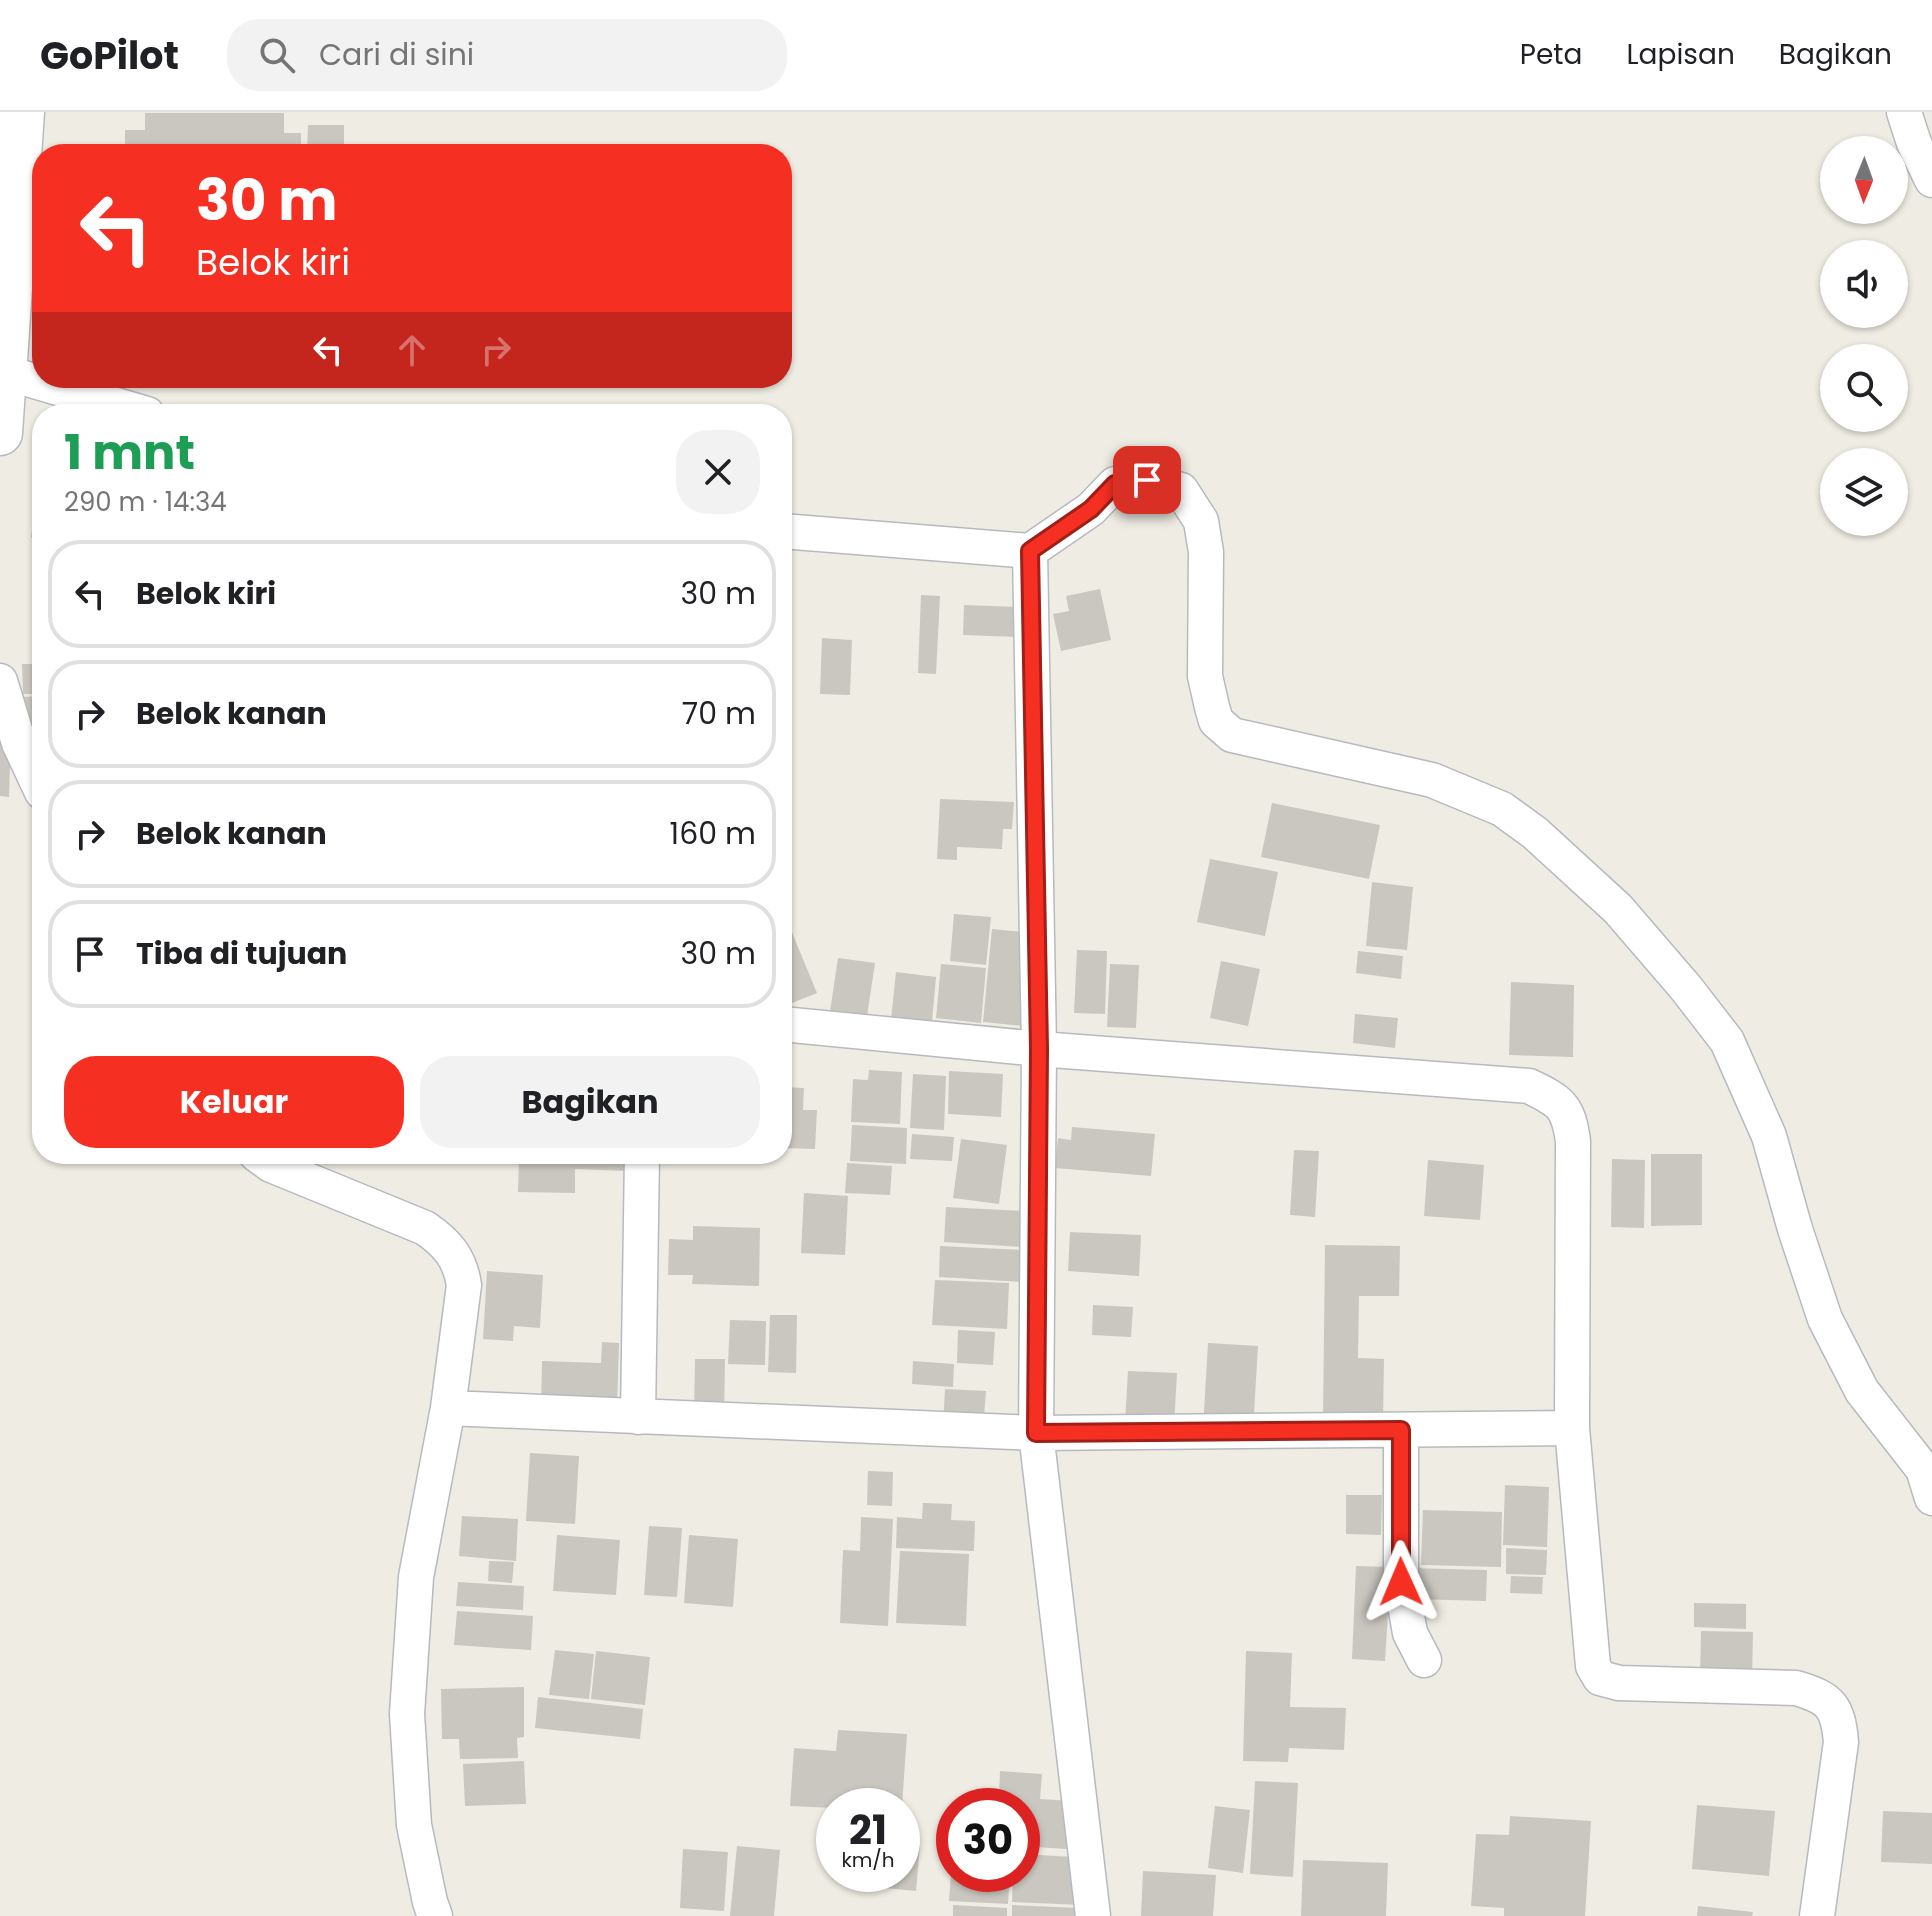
<!DOCTYPE html>
<html lang="id">
<meta charset="utf-8">
<style>
body{margin:0;font-family:Poppins,sans-serif;background:#f2f2f2;color:#202124;height:100vh;display:flex;flex-direction:column;font-size:30px;white-space:nowrap}
*{box-sizing:border-box;margin:0}
p{font-size:26px;color:#757577}
.icon{flex:none;width:44px;height:44px;fill:none;stroke:currentColor;stroke-width:2;stroke-linecap:round;stroke-linejoin:round}
.map{position:relative;flex:1;overflow:hidden}
.details{position:absolute;left:32px;top:292px;width:760px;height:760px;display:flex;flex-direction:column;background:#fff;border-radius:32px;box-shadow:0 2px 6px #0004}
.details>*{flex:none}
.banner{position:absolute;left:32px;top:32px;width:760px;height:244px;border-radius:32px;box-shadow:0 2px 6px #0004;background:#f62f23;color:#fff;overflow:hidden}
.needle{width:52px;rotate:181deg}
.tools{position:absolute;left:1820px;top:24px;display:grid;gap:16px}
.tools a{display:grid;place-items:center;width:88px;height:88px;border-radius:50%;background:#fff;box-shadow:0 2px 6px #0004;font-size:40px}
.speed{position:absolute;left:816px;top:1676px;display:flex;gap:16px;font-size:40px;font-weight:700;text-align:center}
.speed>*{display:grid;place-content:center;width:104px;height:104px;border-radius:50%;background:#fff;box-shadow:0 2px 6px #0004;line-height:1}
.speed small{font-size:20px;font-weight:400}
.speed .limit{border:12px solid #d22;background:#fff;color:#111}
.pin{position:absolute;display:grid;place-items:center;width:68px;height:68px;color:#fff;margin:-34px;border-radius:16px;box-shadow:0 4px 12px #0006}
.me{position:absolute;width:88px;margin:-44px;rotate:359deg;stroke-linejoin:round;filter:drop-shadow(0 0 6px #0008)}
.turn{display:flex;align-items:center;gap:28px;height:168px;padding:0 32px;font-size:36px}
.turn .icon{width:104px;height:104px;stroke-width:2.5}
.turn b{display:block;font-size:56px;line-height:68px}
.lanes{display:flex;align-items:center;height:76px;padding:0 32px;background:#0003;justify-content:center;gap:40px;direction:ltr}
.lanes .off{opacity:.35}
.round{display:grid;place-items:center;flex:none;width:84px;height:84px;border-radius:32px;background:#f2f2f2}
.head{display:flex;align-items:center;justify-content:space-between;height:136px;padding:0 32px}
h1{font-size:48px;font-weight:700;line-height:60px;color:#1e9e55}
.button{display:flex;gap:16px;margin-top:auto;padding:16px 32px}
.button a{flex:1;height:92px;border-radius:32px;background:#f62f23;color:#fff;font-size:32px;font-weight:700;line-height:92px;text-align:center}
.button a+a{background:#f2f2f2;color:#202124}
ul{padding:0;list-style:none}
li{display:flex;align-items:center;gap:24px;height:108px;margin:0 16px 12px;padding:0 16px;border:4px solid #e0e0e0;border-radius:32px}
li div{flex:1}
li b{display:block;font-size:30px}
li em{font-style:normal}
header{display:flex;align-items:center;gap:48px;box-sizing:border-box;height:112px;padding:0 40px;background:#fff;border-bottom:2px solid #e0e0e0}
header strong{font-size:38px}
nav{display:flex;gap:44px;margin-inline-start:auto;font-size:28px}
.search{width:560px;height:72px;background:#f2f2f2;display:flex;align-items:center;gap:20px;box-sizing:border-box;padding:0 28px;border-radius:32px;color:#757577;font-size:30px}
.map>svg:first-child{display:block}
.building{fill:#cac7c0}
.lines{fill:none;stroke-linecap:round;stroke-linejoin:round}
.street-casing{stroke:#b6babf;stroke-width:37}
.secondary-casing{stroke:#b7bbc1;stroke-width:47}
.street{stroke:#fff;stroke-width:34}
.secondary{stroke:#fff;stroke-width:44}
.route-casing{stroke:#a01f17;stroke-width:20}
.route{stroke:#f62f23;stroke-width:14}
</style>
<header>
<strong>GoPilot</strong>
<div class="search"><svg class="icon" aria-label="search" viewBox="0 0 24 24"><circle cx="10" cy="10" r="6"/><path d="M15 15l6 6"/></svg>Cari di sini</div>
<nav><a>Peta</a><a>Lapisan</a><a>Bagikan</a></nav>
</header>
<div class="map">
<svg width="1932" height="1804" viewBox="0 0 1932 1804">
<rect width="100%" height="100%" fill="#efece3"/>
<path class="building" d="M145 1H284V21H301V42H125V18H145Z
M308 13H344V42H307Z
M40 371H42V427L31 425Z
M1100 477 1111 528 1061 539 1053 502 1069 499 1066 484Z
M921 483 940 484 936 562 918 561Z
M964 493 1018 495 1017 525 963 523Z
M822 526 852 528 850 583 820 582Z
M22 552H42V582H23Z
M42 584V609H23L22 585Z
M42 615V647H41L33 617Z
M0 620 11 621 9 685 0 684Z
M940 687 1014 690 1012 717H1003L1002 737 957 735V748L937 747Z
M1272 691 1380 713 1369 767 1261 745Z
M1210 747 1278 760 1265 824 1197 810Z
M1372 770 1413 775 1407 838 1366 834Z
M954 802 991 805 986 853 950 849Z
M786 806 817 881 782 895V808Z
M992 817 1023 820 1024 914 983 910Z
M1077 838 1107 839 1105 902 1074 901Z
M1358 839 1403 844 1401 867 1356 861Z
M838 846 875 851 866 911 829 906Z
M1221 849 1260 857 1248 914 1210 906Z
M941 852 986 856 981 911 936 906Z
M1110 852 1139 853 1136 916 1107 915Z
M896 860 936 865 931 921 890 917Z
M1511 870 1574 873 1573 945 1509 943Z
M1355 902 1398 906 1395 936 1353 931Z
M869 958 902 960 900 1012 851 1010 853 967 868 968Z
M949 959 1003 962 1001 1005 948 1002Z
M913 962 946 964 944 1018 910 1016Z
M782 975 804 976 803 998H817L815 1037 782 1036Z
M852 1013 907 1016 906 1052 850 1049Z
M1072 1015 1155 1022 1151 1064 1055 1056 1058 1026 1071 1028Z
M912 1022 954 1025 952 1049 910 1047Z
M961 1027 1007 1033 999 1092 953 1086Z
M1294 1038 1319 1039 1315 1105 1290 1103Z
M533 1042H629L628 1059 575 1057V1081L518 1080 519 1043Z
M1651 1042H1702V1113L1651 1114Z
M1612 1047 1645 1048 1644 1116 1611 1115Z
M1428 1048 1484 1053 1480 1108 1424 1104Z
M847 1051 892 1054 890 1083 845 1081Z
M804 1081 848 1084 845 1143 801 1141Z
M946 1095 1024 1099 1022 1135 944 1130Z
M693 1114 760 1116 759 1174 692 1172 693 1163H668L669 1127 693 1128Z
M1070 1120 1141 1123 1139 1164 1068 1159Z
M1325 1133 1400 1134 1399 1184H1359L1358 1246 1384 1247 1383 1310 1323 1309Z
M940 1134 1023 1138 1022 1170 939 1165Z
M487 1159 543 1163 540 1216 514 1214 513 1229 483 1227Z
M935 1168 1009 1171 1007 1217 932 1213Z
M1093 1193 1133 1195 1131 1225 1092 1223Z
M770 1203H797L796 1261 768 1260Z
M730 1208 766 1209 765 1253 728 1252Z
M958 1218 995 1220 993 1253 957 1251Z
M602 1230 619 1231 617 1296 541 1294 542 1249 601 1251Z
M1208 1231 1258 1234 1253 1318 1203 1316Z
M695 1247H725L724 1305 694 1304Z
M913 1249 954 1252 953 1275 912 1272Z
M1128 1259 1177 1261 1174 1313 1125 1310Z
M945 1277 986 1279 983 1317 943 1315Z
M530 1341 579 1344 575 1412 526 1409Z
M868 1359 893 1360 892 1394 867 1393Z
M1505 1373 1549 1375 1547 1435 1503 1433Z
M1346 1383H1382L1381 1423 1346 1422Z
M923 1391 952 1392 951 1408 975 1409 974 1439 896 1436 897 1405 922 1407Z
M1423 1398 1502 1400 1501 1455 1421 1453Z
M462 1404 518 1407 516 1449 459 1444Z
M861 1405 893 1407 888 1514 840 1511 843 1438 860 1439Z
M649 1414 682 1416 677 1485 644 1483Z
M557 1423 620 1428 616 1483 553 1479Z
M689 1423 738 1427 733 1495 684 1491Z
M1506 1436 1547 1438 1546 1463 1506 1462Z
M900 1439 969 1442 966 1514 896 1511Z
M489 1449 514 1450 512 1471 488 1469Z
M1356 1454 1391 1455 1385 1549 1352 1547Z
M1411 1456 1487 1458 1486 1489 1410 1487Z
M1511 1464 1543 1465 1542 1482 1510 1481Z
M458 1470 524 1474 523 1498 456 1494Z
M1694 1491 1746 1492V1517L1694 1515Z
M457 1499 533 1504 531 1538 454 1533Z
M1701 1519 1753 1520 1752 1569 1700 1568Z
M555 1538 594 1542 589 1587 549 1583Z
M596 1539 650 1545 645 1593 591 1587Z
M1246 1539 1292 1541 1290 1595 1346 1596 1344 1638 1289 1636 1288 1650 1243 1649Z
M524 1575V1625L517 1626 518 1646 460 1647 459 1627H442L441 1577Z
M538 1585 643 1597 640 1627 535 1616Z
M838 1618 907 1622 902 1694H834V1696L790 1694 794 1636 836 1639Z
M524 1649 526 1692 465 1694 463 1652Z
M1000 1659 1042 1662 1040 1687 1070 1689 1066 1737 1022 1734V1694H979L980 1684 999 1685Z
M1255 1669 1298 1671 1293 1765 1250 1762Z
M1697 1693 1775 1699 1769 1764 1692 1757Z
M1215 1694 1250 1698 1243 1761 1208 1756Z
M1883 1699 1932 1701V1752L1881 1750Z
M1510 1704 1591 1709 1585 1804H1504V1796L1471 1794 1476 1722 1509 1723Z
M902 1732 920 1733 916 1779 864 1774 865 1762H902Z
M737 1734 780 1738 774 1804H730Z
M683 1737 728 1740 724 1799 680 1796Z
M1022 1742 1073 1745 1082 1793 1012 1790 1013 1762H1022Z
M952 1748H954V1762H1010L1008 1792 949 1789Z
M1303 1748 1388 1751 1386 1804H1301Z
M1143 1759 1216 1763 1213 1804H1141Z
M953 1793 1007 1796V1804H953Z
M1012 1793 1079 1796 1078 1804H1012Z
M1698 1794 1753 1800 1752 1804H1697Z"/>
<g class="lines">
<defs>
<path id="street" d="M1904 0 1914 31 1932 68
M0 259 147 302
M782 419 1030 439 1039 937 1036 1321 1093 1804
M1030 439 1091 397 1115 372 1147 368 1181 378 1201 409 1206 440 1205 564 1212 595 1216 609 1232 623 1432 668 1502 697 1535 721 1618 797 1686 876 1727 929 1769 1024 1795 1117 1825 1207 1862 1279 1923 1357 1932 1386
M0 569 19 631 42 680
M782 912 1039 937 1529 974C1560 989 1568 993 1573 1029L1572 1316 1593 1554 1600 1566 1619 1571 1796 1576C1831 1586 1838 1595 1841 1630L1817 1804
M256 1042 271 1053 425 1116C447 1131 460 1146 464 1173L448 1296 416 1465 407 1602 414 1713 430 1790 435 1804
M448 1296 1036 1321 1572 1316
M638 1305 642 1042
M1401 1318V1470L1410 1521 1424 1548"/>
<path id="secondary" d="M0 321 22 0"/>
</defs>
<use href="#street" class="street-casing"/>
<use href="#secondary" class="secondary-casing"/>
<use href="#street" class="street"/>
<use href="#secondary" class="secondary"/>
</g>
<g class="lines">
<defs>
<path id="route" d="M1147 368 1115 372 1091 397 1030 439 1039 937 1036 1321 1401 1318V1470"/>
</defs>
<use href="#route" class="route-casing"/>
<use href="#route" class="route"/>
</g>
</svg>
<div class="tools">
<a><svg class="needle" viewBox="-14 -14 28 28"><path d="M0-13l5 13h-10z" fill="#e53935"/><path d="M0 13l5-13h-10z" fill="#757577"/></svg></a>
<a><svg class="icon" aria-label="sound" viewBox="0 0 24 24"><path d="M4 9h4l5-4v14l-5-4H4zM17 9q2 3 0 6"/></svg></a>
<a><svg class="icon" aria-label="search" viewBox="0 0 24 24"><circle cx="10" cy="10" r="6"/><path d="M15 15l6 6"/></svg></a>
<a><svg class="icon" aria-label="layers" viewBox="0 0 24 24"><path d="M12 4l9 5-9 5-9-5zM3 14l9 5 9-5"/></svg></a>
</div>
<div class="speed"><div>21<small>km/h</small></div><div class="limit">30</div></div>
<div class="pin" style="left:1147px;top:368px;background:#d93025"><svg class="icon" aria-label="arrive" viewBox="0 0 24 24"><path d="M6 21V4h12l-3 4 3 4H6"/></svg></div>
<svg class="me" style="left:1401px;top:1470px" viewBox="-20 -20 40 40"><path d="M0-17L14 15 0 8-14 15z" fill="#f62f23" stroke="#fff" stroke-width="4"/></svg>
<div class="banner">
<div class="turn"><svg class="icon" aria-label="left" viewBox="0 0 24 24"><path d="M17 20v-9H6M10 6l-5 5 5 5"/></svg><div><b>30 m</b>Belok kiri</div></div>
<div class="lanes"><svg class="icon" aria-label="left" viewBox="0 0 24 24"><path d="M17 20v-9H6M10 6l-5 5 5 5"/></svg><svg class="icon off" aria-label="ahead" viewBox="0 0 24 24"><path d="M12 20V5M6 11l6-6 6 6"/></svg><svg class="icon off" aria-label="right" viewBox="0 0 24 24"><path d="M7 20v-9h11M14 6l5 5-5 5"/></svg></div>
</div>
<section class="details">
<div class="head"><div><h1>1 mnt</h1><p>290 m · 14:34</p></div><a class="round"><svg class="icon" aria-label="close" viewBox="0 0 24 24"><path d="M6 6l12 12M18 6L6 18"/></svg></a></div>
<ul>
<li><svg class="icon" aria-label="left" viewBox="0 0 24 24"><path d="M17 20v-9H6M10 6l-5 5 5 5"/></svg><div><b>Belok kiri</b></div><em>30 m</em></li>
<li><svg class="icon" aria-label="right" viewBox="0 0 24 24"><path d="M7 20v-9h11M14 6l5 5-5 5"/></svg><div><b>Belok kanan</b></div><em>70 m</em></li>
<li><svg class="icon" aria-label="right" viewBox="0 0 24 24"><path d="M7 20v-9h11M14 6l5 5-5 5"/></svg><div><b>Belok kanan</b></div><em>160 m</em></li>
<li><svg class="icon" aria-label="arrive" viewBox="0 0 24 24"><path d="M6 21V4h12l-3 4 3 4H6"/></svg><div><b>Tiba di tujuan</b></div><em>30 m</em></li>
</ul>
<div class="button"><a>Keluar</a><a>Bagikan</a></div>
</section>
</div>
